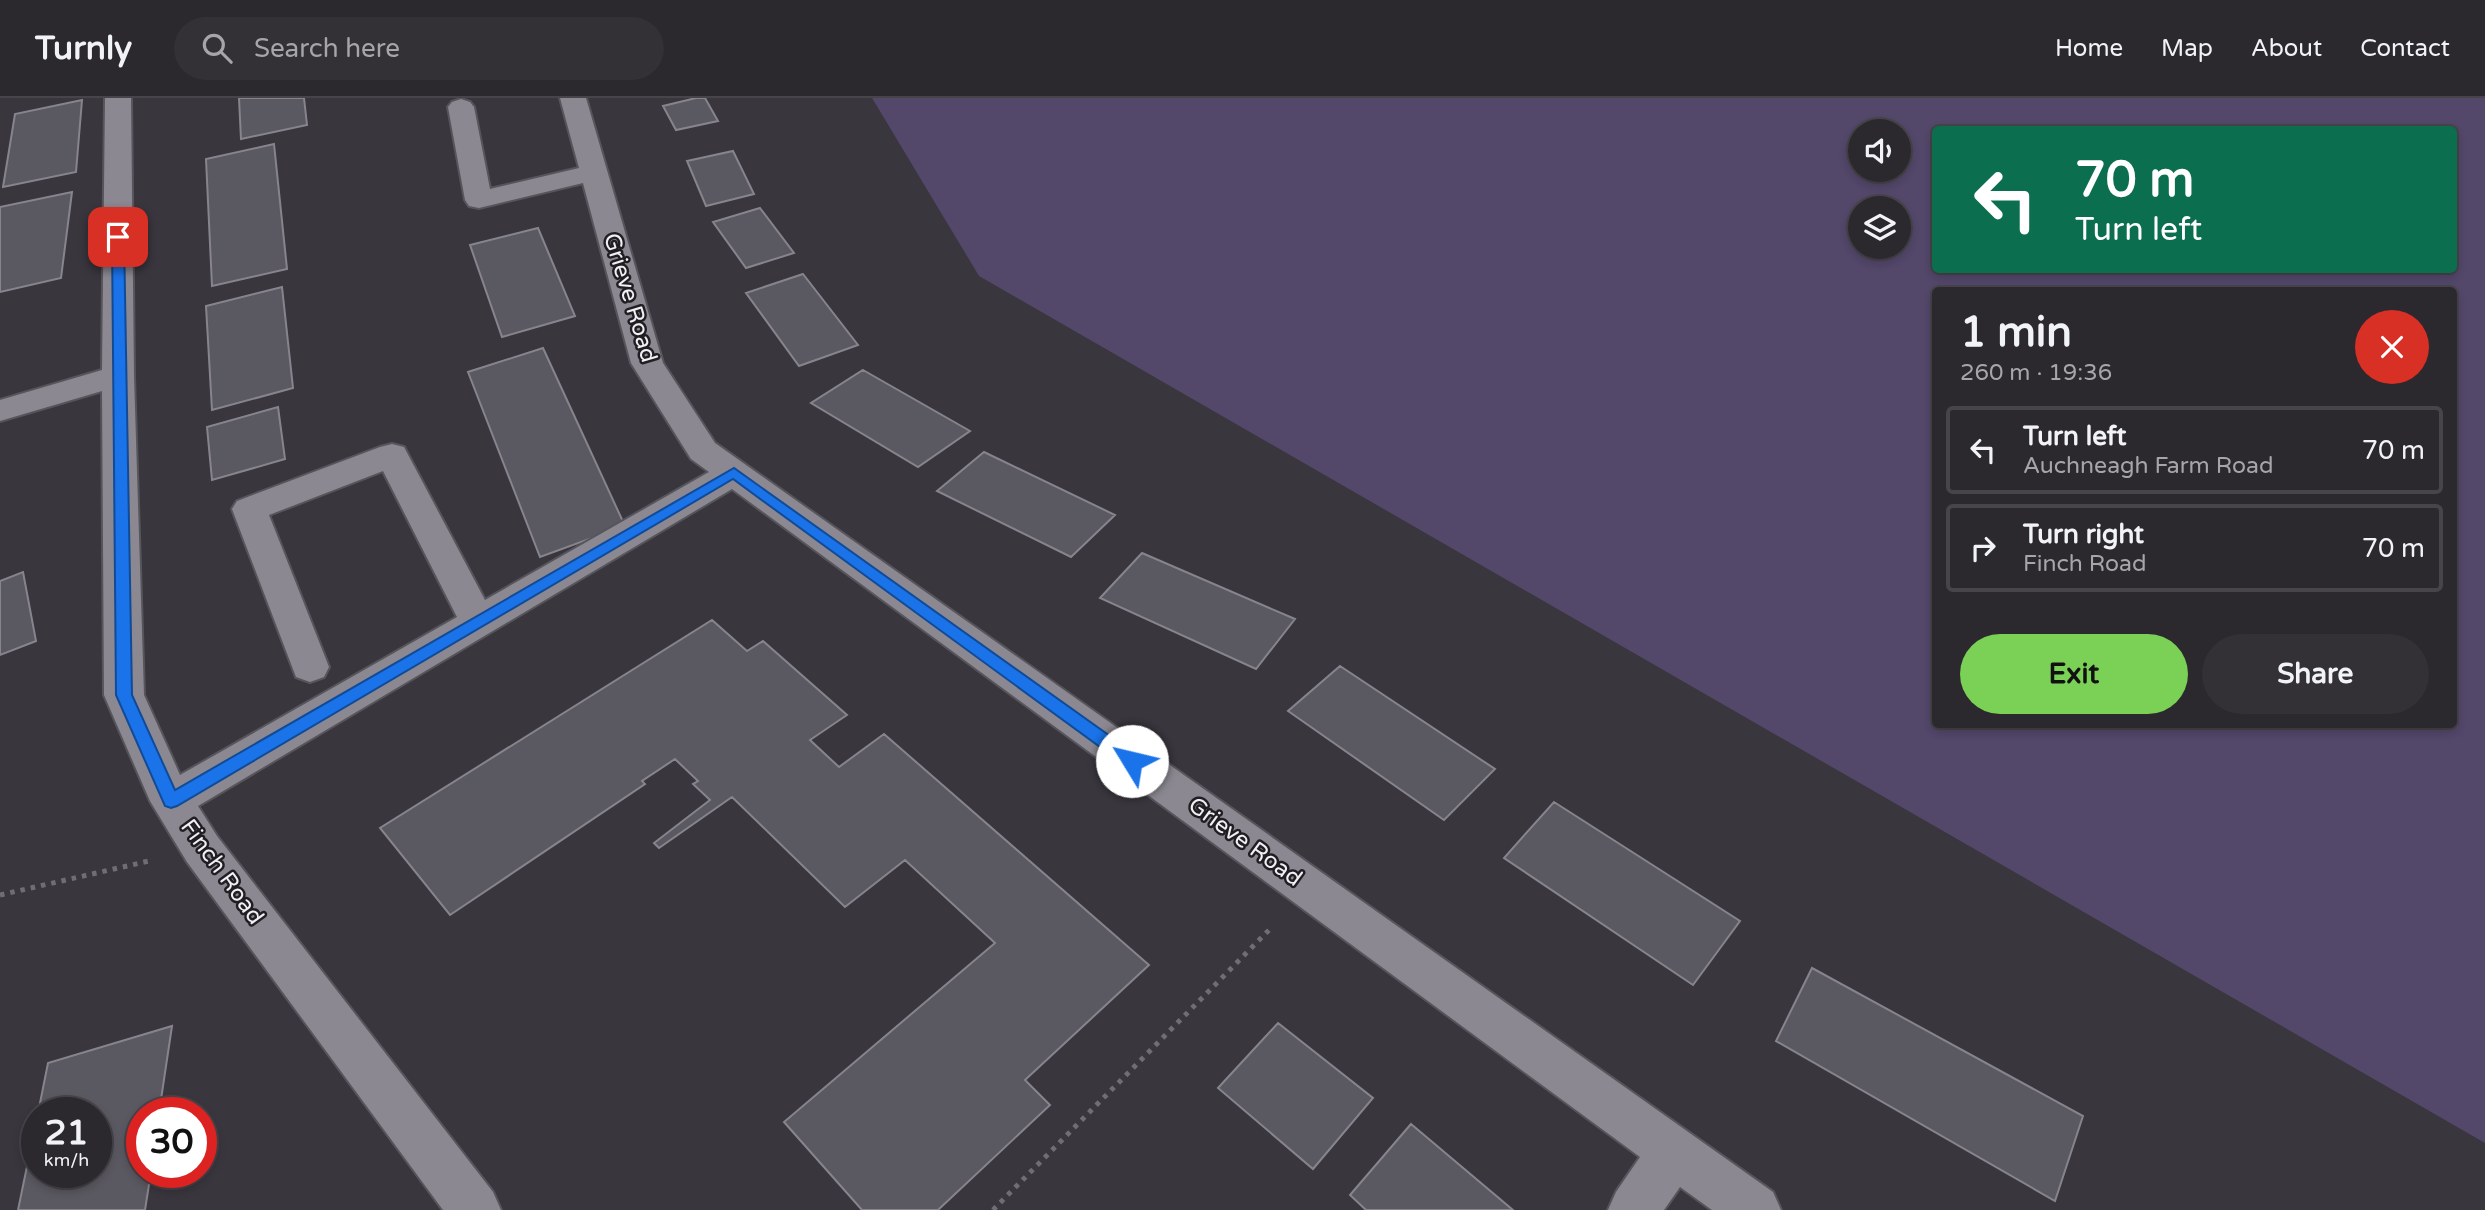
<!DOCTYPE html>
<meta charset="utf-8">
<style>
body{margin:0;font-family:"Varela Round",sans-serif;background:#333036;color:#f1f3f6;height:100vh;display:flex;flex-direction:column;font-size:26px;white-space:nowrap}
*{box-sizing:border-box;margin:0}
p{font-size:23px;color:#a6a6aa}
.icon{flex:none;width:38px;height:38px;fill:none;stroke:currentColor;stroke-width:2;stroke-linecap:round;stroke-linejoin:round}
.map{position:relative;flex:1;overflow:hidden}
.drawer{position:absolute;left:1932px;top:189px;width:525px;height:441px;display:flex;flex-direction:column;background:#2b282e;border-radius:7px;box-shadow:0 4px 10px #0003,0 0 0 2px #47444a}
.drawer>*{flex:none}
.guide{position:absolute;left:1932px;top:28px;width:525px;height:147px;border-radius:7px;box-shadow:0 4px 10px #0003,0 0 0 2px #47444a;background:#0b6e4f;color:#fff;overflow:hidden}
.fabs{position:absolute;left:1848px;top:21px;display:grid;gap:14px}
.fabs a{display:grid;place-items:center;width:63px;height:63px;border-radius:50%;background:#2b282e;box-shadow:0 4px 10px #0003,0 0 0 2px #47444a;font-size:35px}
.speed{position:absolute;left:21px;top:999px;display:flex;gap:14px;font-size:35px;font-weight:700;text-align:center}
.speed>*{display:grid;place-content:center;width:91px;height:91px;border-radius:50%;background:#2b282e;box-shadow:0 4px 10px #0003,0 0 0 2px #47444a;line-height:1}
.speed small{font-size:18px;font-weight:400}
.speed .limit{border:10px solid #d22;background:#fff;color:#111}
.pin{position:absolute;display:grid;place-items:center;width:60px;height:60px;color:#fff;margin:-30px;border-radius:14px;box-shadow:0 4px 10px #0006}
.me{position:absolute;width:77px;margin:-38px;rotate:306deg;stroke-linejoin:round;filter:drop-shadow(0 0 5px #0008)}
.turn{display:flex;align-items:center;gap:24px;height:147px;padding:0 28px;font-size:32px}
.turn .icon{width:91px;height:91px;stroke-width:2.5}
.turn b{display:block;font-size:49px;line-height:60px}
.round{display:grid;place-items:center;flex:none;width:74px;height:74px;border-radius:37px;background:#333036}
.overview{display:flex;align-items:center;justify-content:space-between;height:119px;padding:0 28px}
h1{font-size:42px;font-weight:700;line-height:52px}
.button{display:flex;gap:14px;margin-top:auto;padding:14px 28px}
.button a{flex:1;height:80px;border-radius:42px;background:#7ad156;color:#111;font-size:28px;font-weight:700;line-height:80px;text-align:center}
.button a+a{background:#333036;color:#f1f3f6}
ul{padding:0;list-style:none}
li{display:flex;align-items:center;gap:21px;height:88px;margin:0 14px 10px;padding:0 14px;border:4px solid #47444a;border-radius:7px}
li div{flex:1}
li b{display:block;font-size:26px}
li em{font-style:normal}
header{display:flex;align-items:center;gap:42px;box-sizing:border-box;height:98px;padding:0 35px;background:#2b282e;border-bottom:2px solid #47444a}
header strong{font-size:33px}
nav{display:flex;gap:38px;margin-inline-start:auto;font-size:24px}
.search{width:490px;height:63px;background:#333036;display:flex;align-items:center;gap:18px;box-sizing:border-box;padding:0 24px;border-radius:38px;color:#a6a6aa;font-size:26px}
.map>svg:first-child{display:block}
.green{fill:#53476a;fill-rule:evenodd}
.building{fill:#5a5860;stroke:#87848d;stroke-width:2}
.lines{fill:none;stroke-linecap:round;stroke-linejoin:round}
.minor-casing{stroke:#56555b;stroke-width:4}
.path{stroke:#706e75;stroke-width:5;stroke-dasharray:4.5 6;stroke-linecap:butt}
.minor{fill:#8b8891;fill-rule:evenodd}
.route{fill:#1a73e8;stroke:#114b97;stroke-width:2}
.labels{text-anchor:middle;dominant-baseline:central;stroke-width:5;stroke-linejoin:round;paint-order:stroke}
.street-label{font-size:23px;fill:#f1f0f5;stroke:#201e22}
</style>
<header>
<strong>Turnly</strong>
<div class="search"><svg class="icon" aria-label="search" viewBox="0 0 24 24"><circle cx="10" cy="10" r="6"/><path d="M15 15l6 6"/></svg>Search here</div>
<nav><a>Home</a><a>Map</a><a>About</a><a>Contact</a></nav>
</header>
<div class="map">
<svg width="2485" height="1112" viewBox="0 0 2485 1112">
<rect width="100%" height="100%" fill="#39363e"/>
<path class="green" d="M872 0H2485V1045L979 178ZM1936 32H2454V172H1936ZM1860 33H1899V72H1860ZM1860 110H1899V149H1860ZM1936 192H2454V626H1936Z"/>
<path class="building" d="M239 0H304L307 27 241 41Z
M696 0H705L718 23 676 32 663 8Z
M82 2 76 74 3 89 15 16Z
M274 46 287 171 212 188 206 61Z
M733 53 754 96 706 108 687 63Z
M72 94 61 180 0 194V109Z
M760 110 794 155 746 170 713 124Z
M538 130 575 218 502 239 470 147Z
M803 176 858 247 799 268 746 195Z
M282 189 293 290 212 312 206 208Z
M543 250 625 428 540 459 468 274Z
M863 272 970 333 918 369 811 305Z
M278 309 285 361 212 382 207 329Z
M984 354 1115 417 1071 459 937 393Z
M1142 455 1295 521 1256 571 1100 500Z
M23 474 36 543 0 557V483Z
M712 522 747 553 763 543 847 617 810 642 839 669 884 636 1149 867 1025 982 1050 1007 938 1112H862L784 1024 995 845 905 762 845 809 732 699 659 750 654 745 710 702 693 686 698 683 675 661 642 683 645 686 450 817 380 730Z
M1340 568 1495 671 1444 722 1288 613Z
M1554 704 1740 823 1693 887 1504 760Z
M1812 870 2083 1018 2055 1103 1776 943Z
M1278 925 1373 1000 1313 1071 1218 990Z
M172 928 159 1015H142V1074H151L145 1112H18L37 1020V1074H96V1015H38L48 965Z
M1411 1026 1513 1112H1366L1350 1097Z"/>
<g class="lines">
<defs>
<path id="minor" d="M105 0H131L134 278 144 597 180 677 457 519 383 373 269 417 329 569 324 579 310 584 296 579 232 411 237 403 380 349 392 346 404 349 485 502 709 374 691 361 631 265 583 85 479 110 469 108 465 102 448 9 452 4 461 1 470 4 474 9 490 91 579 70 560 0H586L663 265 715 345 1773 1094 1781 1112H1712L1680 1089 1664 1112H1608L1616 1094 1640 1059 732 391 198 708 217 738 493 1094 501 1112H443L187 764 150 703 104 597 102 293 0 323V302L102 272Z"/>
</defs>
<use href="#minor" class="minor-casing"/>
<path class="path" d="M0 797 149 763
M993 1112 1272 829"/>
<use href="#minor" class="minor"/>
</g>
<path class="route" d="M118 135 124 139 132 597 175 692 734 370 1138 658 1141 663 1138 668H1126L733 381 177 708 171 710 165 708 116 597 112 139Z"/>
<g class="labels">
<g class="street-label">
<text transform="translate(630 200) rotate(73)">Grieve Road</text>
<text transform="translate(1245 744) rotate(36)">Grieve Road</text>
<text transform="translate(222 774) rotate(54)">Finch Road</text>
</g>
</g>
</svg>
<div class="fabs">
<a><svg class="icon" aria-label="sound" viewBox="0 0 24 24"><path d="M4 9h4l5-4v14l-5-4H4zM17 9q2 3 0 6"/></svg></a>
<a><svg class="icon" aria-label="layers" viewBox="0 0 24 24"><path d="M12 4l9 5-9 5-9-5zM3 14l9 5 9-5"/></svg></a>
</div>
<div class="speed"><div>21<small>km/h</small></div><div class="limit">30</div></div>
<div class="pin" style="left:118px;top:139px;background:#d93025"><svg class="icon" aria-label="arrive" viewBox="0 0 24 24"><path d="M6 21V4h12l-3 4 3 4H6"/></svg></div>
<svg class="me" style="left:1132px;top:663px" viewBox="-20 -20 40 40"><circle r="19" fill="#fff"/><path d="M0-13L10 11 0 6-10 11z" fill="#1a73e8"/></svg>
<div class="guide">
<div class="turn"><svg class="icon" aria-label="left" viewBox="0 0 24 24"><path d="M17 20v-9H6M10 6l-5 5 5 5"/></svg><div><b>70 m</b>Turn left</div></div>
</div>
<section class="drawer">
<div class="overview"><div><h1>1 min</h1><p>260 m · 19:36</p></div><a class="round" style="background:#d93025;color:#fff"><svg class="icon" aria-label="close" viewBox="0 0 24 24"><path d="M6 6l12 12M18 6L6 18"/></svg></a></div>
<ul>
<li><svg class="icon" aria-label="left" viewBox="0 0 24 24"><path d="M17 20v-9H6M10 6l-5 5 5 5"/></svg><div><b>Turn left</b><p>Auchneagh Farm Road</p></div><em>70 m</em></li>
<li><svg class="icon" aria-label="right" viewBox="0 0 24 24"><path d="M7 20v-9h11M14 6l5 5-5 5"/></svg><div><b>Turn right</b><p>Finch Road</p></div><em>70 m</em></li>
</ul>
<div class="button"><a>Exit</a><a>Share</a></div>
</section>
</div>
